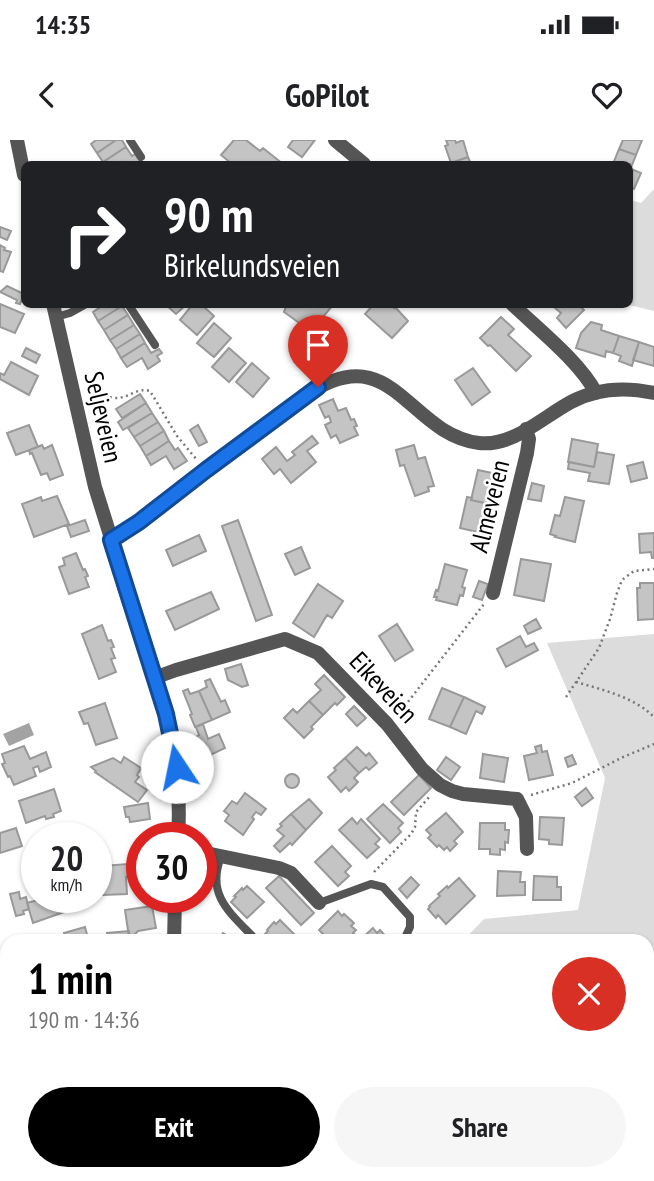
<!DOCTYPE html>
<meta charset="utf-8">
<style>
body{margin:0;font-family:"PT Sans Narrow",sans-serif;background:#f6f6f6;color:#202124;height:100vh;display:flex;flex-direction:column;font-size:26px;white-space:nowrap}
*{box-sizing:border-box;margin:0}
p{font-size:23px;color:#757577}
.icon{flex:none;width:38px;height:38px;fill:none;stroke:currentColor;stroke-width:2;stroke-linecap:round;stroke-linejoin:round}
.map{position:relative;flex:1;overflow:hidden}
.details{position:absolute;left:0px;top:794px;width:654px;height:247px;display:flex;flex-direction:column;background:#fff;border-radius:21px 21px 0 0;box-shadow:0 2px 5px #0004}
.details>*{flex:none}
.top-card{position:absolute;left:21px;top:21px;width:612px;height:147px;border-radius:10px;box-shadow:0 2px 5px #0004;background:#202124;color:#fff;overflow:hidden}
.speed{position:absolute;left:21px;top:682px;display:flex;gap:14px;font-size:35px;font-weight:700;text-align:center}
.speed>*{display:grid;place-content:center;width:91px;height:91px;border-radius:50%;background:#fff;box-shadow:0 2px 5px #0004;line-height:1}
.speed small{font-size:18px;font-weight:400}
.speed .limit{border:10px solid #d22;background:#fff;color:#111}
.pin{position:absolute;display:grid;place-items:center;width:60px;height:60px;color:#fff;margin:-72px -30px;border-radius:50% 50% 50% 0;rotate:-45deg;box-shadow:0 0 7px #0007}
.pin .icon{rotate:45deg}
.me{position:absolute;width:77px;margin:-38px;rotate:349deg;stroke-linejoin:round;filter:drop-shadow(0 0 5px #0008)}
.turn{display:flex;align-items:center;gap:24px;height:147px;padding:0 28px;font-size:32px}
.turn .icon{width:91px;height:91px;stroke-width:2.5}
.turn b{display:block;font-size:49px;line-height:60px}
.round{display:grid;place-items:center;flex:none;width:74px;height:74px;border-radius:37px;background:#f6f6f6}
.head{display:flex;align-items:center;justify-content:space-between;height:119px;padding:0 28px}
h1{font-size:42px;font-weight:700;line-height:52px;color:#000}
.cta{display:flex;gap:14px;margin-top:auto;padding:14px 28px}
.cta a{flex:1;height:80px;border-radius:42px;background:#000;color:#fff;font-size:28px;font-weight:700;line-height:80px;text-align:center}
.cta a+a{background:#f6f6f6;color:#202124}
.status{display:flex;justify-content:space-between;align-items:center;height:49px;padding:0 35px;background:#fff;direction:ltr}
.status svg{height:19px;fill:currentColor}
header{display:flex;justify-content:space-between;align-items:center;height:91px;padding:0 28px;background:#fff;font-size:32px;font-weight:700}
.map>svg:first-child{display:block}
.green{fill:#dcdcdc}
.water{fill:#a3a3a3}
.building{fill:#c4c4c4;stroke:#999;stroke-width:2}
.lines{fill:none;stroke-linecap:round;stroke-linejoin:round}
.path{stroke:#777;stroke-width:2.5;stroke-dasharray:2 3.5;stroke-linecap:butt}
.service{stroke:#555;stroke-width:8}
.minor{stroke:#555;stroke-width:14}
.route-casing{stroke:#114b97;stroke-width:18}
.route{stroke:#1a73e8;stroke-width:12}
.labels{text-anchor:middle;dominant-baseline:central;stroke-width:5;stroke-linejoin:round;paint-order:stroke}
.street-label{font-size:26px;fill:#000;stroke:#fff}
</style>
<div class="status"><b>14:35</b><svg viewBox="0 0 49 12"><path d="M0 12V9h3v3zM5 12V6h3v6zM10 12V3h3v9zM15 12V0h3v12zM26 1h20v11H26zM47 4h2v5h-2z"/></svg></div>
<header><svg class="icon" aria-label="back" viewBox="0 0 24 24"><path d="M15 5l-7 7 7 7"/></svg>GoPilot<svg class="icon" aria-label="heart" viewBox="0 0 24 24"><path d="M12 20l-8-8c-3-5 5-10 8-4 3-6 11-1 8 4z"/></svg></header>
<div class="map">
<svg width="654" height="1041" viewBox="0 0 654 1041">
<rect width="100%" height="100%" fill="#fff"/>
<path class="green" d="M654 49V171L629 165 630 60 641 63Z
M654 494V833L648 837V802H510L506 798 499 801H463L484 779 578 770 605 638 547 503Z
M654 911V1019L648 1008V915Z
M648 1017 654 1028V1041H433L444 1034H648Z"/>
<path class="water" d="M29 583 34 595 9 606 3 594Z"/>
<path class="building" d="M96 0H116L97 13 91 4Z
M116 0H122L126 7 103 22 97 13Z
M234 0H246L260 11 263 8 283 24H232L221 15Z
M293 0H315L302 17 288 7Z
M446 0H455L456 3 463 0 468 17 451 23 445 6 448 5Z
M623 0H642L636 15 619 9Z
M126 7 132 16 135 14 142 24H125L123 22 118 24H104L103 22Z
M619 9 636 15 630 30V24H613Z
M468 17 471 24H451V23Z
M631 29 641 33 634 49 630 47Z
M0 87 11 91 7 100 0 97Z
M0 105 5 108 4 110 11 112 3 132 0 131Z
M7 146 24 154 20 164 16 163 17 160 0 152Z
M0 164 24 174 15 193 0 187Z
M105 164H121L122 166 98 181 93 172Z
M165 164H187L176 174Z
M193 164H201L214 176 197 195 180 180Z
M287 164H331L333 165 317 184 303 183 302 185 284 172Z
M374 164H390L394 168 395 167 408 181 392 198 365 174Z
M559 164H578L584 170 566 188 557 178 561 173 555 168Z
M122 166 128 175 104 190 98 181Z
M128 175 134 185 110 200 104 190Z
M501 177 514 189 508 195 531 216 516 231 490 205 488 206 480 198Z
M591 182 602 185 601 190 619 196 613 213 606 211 605 217 576 208 581 193Z
M214 183 231 198 214 217 197 203Z
M134 185 140 194 116 209 110 200Z
M140 194 145 203 121 218 116 209Z
M619 196 639 202 632 226 619 221 621 216 613 213Z
M639 202 654 207V226L633 220Z
M145 203 151 213 159 209 162 213 157 216 160 221 148 229 142 218 127 227 121 218Z
M26 208 40 215 36 223 22 216Z
M229 208 246 223 229 242 212 227Z
M11 222 38 236 29 255 0 239V233L4 235Z
M252 223 269 238 253 257 236 242Z
M473 228 490 252 472 265 455 240Z
M140 254 146 263 122 278 116 269Z
M333 259 338 271 346 268 351 280 354 279 357 286 354 287 358 295 340 303 336 295 331 298 325 285 331 282 329 276 325 278 319 265Z
M146 263 152 273 123 290 118 282Z
M152 273 158 282 134 297 128 288Z
M158 282 164 291 140 306 134 297Z
M29 285 38 307 16 315 7 293Z
M198 285 207 302 199 306 190 290Z
M164 291 169 301 146 316 140 306Z
M312 296 318 303 307 311 316 322 291 343 280 329 274 334 262 319 276 307 287 321 295 315 292 312Z
M572 299 598 304 594 327 568 322Z
M169 301 175 310 178 308 187 321 174 329 166 316 151 325 146 316Z
M42 305 44 309 52 305 63 335 50 340 47 333 41 335 32 313 30 314 29 310Z
M414 305 418 319 425 317 434 346 428 347 429 351 415 356 404 325 400 326 396 310Z
M597 312 614 315 609 344 588 341 590 333 568 329 569 322 594 327Z
M643 322 647 338 631 342 627 326Z
M478 330 497 334 489 364 471 360Z
M532 343 544 346 541 361 528 359Z
M57 356 69 384 34 397 22 364 41 357 42 361Z
M467 357 472 358 471 360 489 364V362L493 363 486 394 460 388Z
M565 357 584 361 575 402 555 397 556 396 550 394 555 375 560 376Z
M85 380 89 391 71 397 67 386Z
M238 380 272 475 256 481 222 386Z
M654 393V418H652L651 412 640 413 639 394Z
M199 395 206 411 173 426 166 410Z
M301 407 310 428 295 435 285 414Z
M76 413 83 430 85 429 88 436 85 437 89 447 69 454 59 427 65 425 63 418Z
M521 419 551 424 544 461 514 455Z
M445 424 467 430 462 447 465 448 463 456 460 455 457 465 436 460 437 457H434L436 450 438 451Z
M479 441 488 444 482 460 473 457Z
M640 443H654V479L638 480 637 448H640Z
M318 444 343 461 332 478 327 475 314 497 293 483Z
M211 452 219 469 175 490 166 471Z
M536 479 541 488 528 494 524 486Z
M397 484 413 510 395 521 379 496Z
M102 485 108 501 111 500 114 507 111 508 115 518 111 519 116 532 99 539 82 494Z
M520 496 526 507 534 503 538 510 506 527 497 509Z
M241 524 248 545 242 547 228 540 225 529Z
M324 535 345 557 337 565 335 563 323 575 309 561 321 550 315 544Z
M210 539 221 562 225 560 230 572 212 580 199 551 207 547 205 541Z
M442 548 464 557 450 587 429 579Z
M188 549 190 554 199 551 212 580 195 587 190 575 192 574 183 551Z
M464 557 485 567 482 574 476 571 466 594 450 587Z
M309 561 323 575 311 587 313 589 304 598 284 578 293 569 297 573Z
M105 563 117 598 96 605 88 583 84 584 79 572Z
M354 566 366 578 357 586 346 574Z
M203 584 208 599 219 594 225 608 206 617 196 597 199 595 196 587Z
M541 605 542 612 547 611 553 635 529 640 524 616 537 613 535 607Z
M24 606 30 619 46 612 51 627 40 632 38 626 33 628 36 636 14 645 10 636 8 637 2 624 5 623 2 614Z
M357 607 366 616 369 613 377 623 369 630 366 627 359 633 345 618Z
M483 614 508 618 504 642 480 638Z
M572 615 576 624 568 627 565 618Z
M124 617 141 628 137 635 139 637 135 642 147 650 138 662 95 632 96 631 91 627 113 618 121 623Z
M446 617 460 627 451 640 437 630Z
M345 618 359 633 354 638 358 642 349 651 346 647 341 652 328 637 336 630 334 628Z
M285 641a7 7 0 1 1 14 0a7 7 0 1 1-14 0Z
M419 635 431 648 404 675 391 662Z
M586 648 593 658 582 666 575 657Z
M54 649 61 671 53 674 54 677 46 679 45 676 26 683 19 661Z
M245 653 266 669 261 675 256 672 252 677 254 679 243 695 225 681 229 675 224 671 232 661 237 664Z
M309 659 322 673 306 690 291 674Z
M148 663 150 679 130 682 129 677H126L124 667Z
M383 664 403 683 398 688 401 692 390 703 367 679Z
M446 673 463 692 454 701 457 704 450 711 447 707 444 710 439 705 437 707 428 698 431 695 426 690Z
M291 674 306 690 292 705 290 703 280 712 274 706 284 696 277 690 282 686 280 684Z
M540 677 564 678 562 705 549 704V700L539 699Z
M352 678 357 684 361 679 380 699 375 704 379 707 367 718 339 690Z
M480 683H505V690H509L508 703 505 702V710L500 709V715L490 714V709H479Z
M16 688 22 706 0 713V693Z
M332 706 351 726 345 732 349 736 338 746 315 722Z
M128 724V737H126L127 754 103 755V745H99L98 735H102V726Z
M498 731 521 732 520 742H525V755L497 756Z
M279 736 314 773 301 785 266 748Z
M534 736 557 737V747H561V760H533Z
M411 737 419 745 407 758 399 749Z
M459 738 475 756 446 784 438 775 436 778 428 769 430 767 429 766 440 756 438 754 447 746 448 748Z
M247 746 264 762 247 778 231 762 236 757 234 756 242 748 243 750Z
M19 752 20 759 26 757 29 769 23 771 24 774 16 776 10 754Z
M45 758H60L64 772 33 783 27 763Z
M152 766 156 788 138 791 132 797H129L125 770Z
M338 771 342 776 344 774 354 783 351 786 356 790 353 793 356 796 351 802 346 800 344 802H331L319 790Z
M280 780 296 796 291 802H269L263 796 268 791 267 790 274 782 276 784Z
M85 787 89 802H66L64 793Z
M373 788 377 793 380 790 389 800 387 802H358Z
M129 791 130 802H108L107 793Z
M223 793 231 798 232 797 239 802H217Z
M7 825V843L6 844 4 838 0 839V828Z
M0 851 7 865 0 870Z"/>
<g class="lines">
<path class="path" d="M89 250C98 253 107 258 117 258 128 258 138 247 150 251L177 296 197 320
M576 542C603 550 634 557 654 577
M566 557 599 508 610 479 617 453 622 440 634 431 654 429
M397 574 404 567 484 464
M531 655 572 643 621 618 654 604
M374 732 411 694 415 687 416 672 430 656"/>
<path class="service" d="M130 0 141 17
M128 164 155 205
M56 177 70 173 86 164
M221 717C205 757 233 775 258 802
M319 763 371 744 383 747 410 777V787L403 802"/>
<path class="minor" d="M17 0 24 35
M335 0 364 24
M53 164 95 347 166 574C176 615 181 655 178 698
M512 164C538 189 580 222 596 253
M111 399 139 382 206 330 305 256C393 195 407 294 479 303 513 307 543 277 571 262 597 248 626 247 654 253
M493 453 527 313 529 299 526 289
M154 538 176 530 285 499 318 513 387 584 422 629 440 645 452 651 463 654 517 659 526 677 527 709
M201 712 279 728 291 733 319 763
M174 802 175 758
M0 992 7 1002
M31 1034 37 1041
M160 1041 161 1034
M205 1041 214 1034"/>
</g>
<g class="lines">
<defs>
<path id="route" d="M177 627 166 574 111 400 139 382 206 330 318 247"/>
</defs>
<use href="#route" class="route-casing"/>
<use href="#route" class="route"/>
</g>
<g class="labels">
<g class="street-label">
<text transform="translate(104 277) rotate(77)">Seljeveien</text>
<text transform="translate(489 366) rotate(-76)">Almeveien</text>
<text transform="translate(384 547) rotate(47)">Eikeveien</text>
</g>
</g>
</svg>
<div class="speed"><div>20<small>km/h</small></div><div class="limit">30</div></div>
<div class="pin" style="left:318px;top:247px;background:#d93025"><svg class="icon" aria-label="arrive" viewBox="0 0 24 24"><path d="M6 21V4h12l-3 4 3 4H6"/></svg></div>
<svg class="me" style="left:177px;top:627px" viewBox="-20 -20 40 40"><circle r="19" fill="#fff"/><path d="M0-13L10 11 0 6-10 11z" fill="#1a73e8"/></svg>
<div class="top-card">
<div class="turn"><svg class="icon" aria-label="right" viewBox="0 0 24 24"><path d="M7 20v-9h11M14 6l5 5-5 5"/></svg><div><b>90 m</b>Birkelundsveien</div></div>
</div>
<section class="details">
<div class="head"><div><h1>1 min</h1><p>190 m · 14:36</p></div><a class="round" style="background:#d93025;color:#fff"><svg class="icon" aria-label="close" viewBox="0 0 24 24"><path d="M6 6l12 12M18 6L6 18"/></svg></a></div>
<div class="cta"><a>Exit</a><a>Share</a></div>
</section>
</div>
